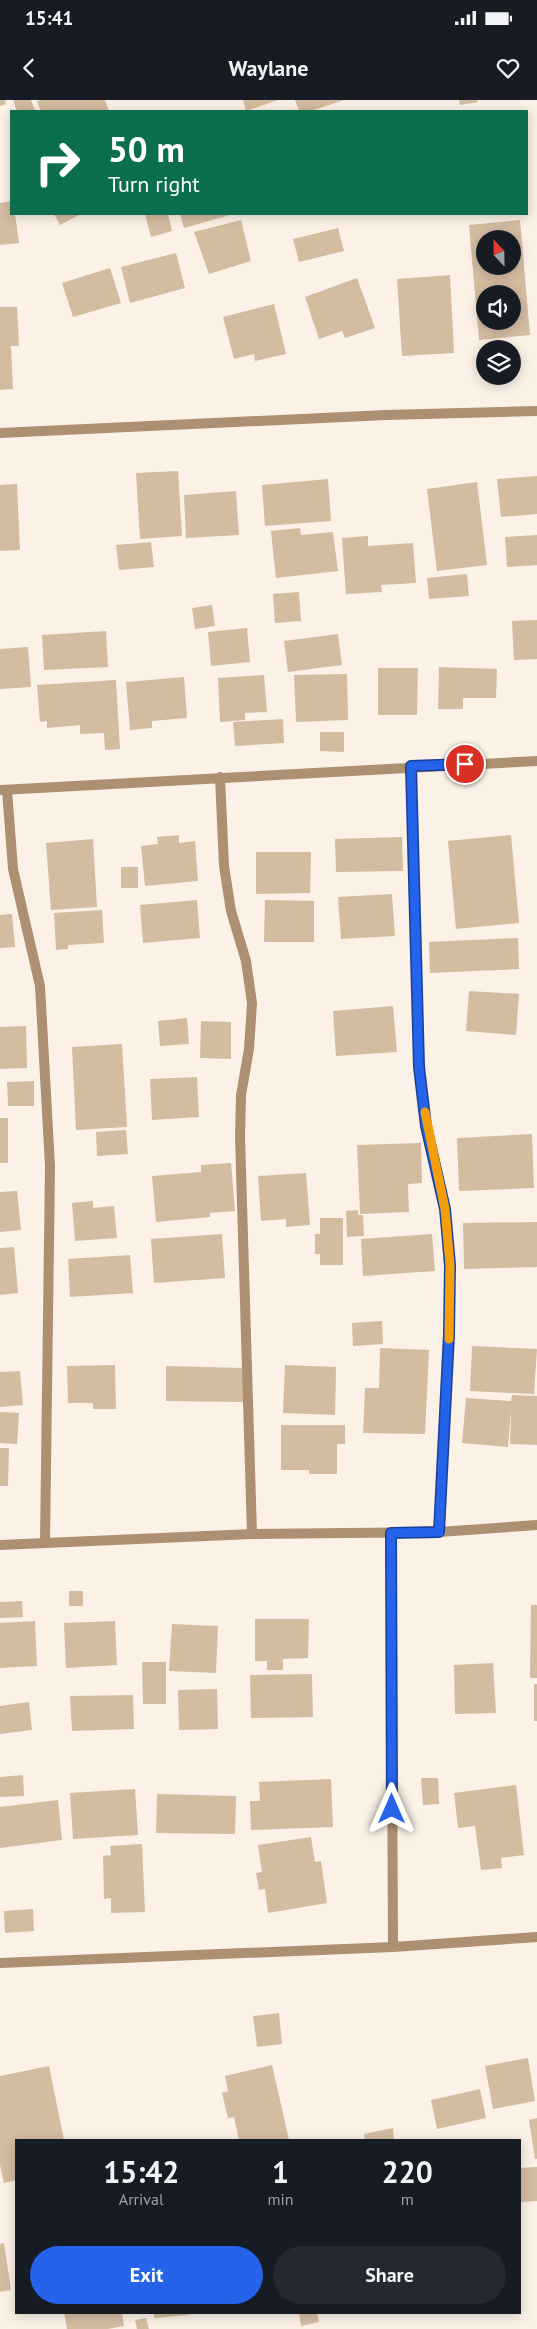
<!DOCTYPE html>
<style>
body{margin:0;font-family:"PT Sans",sans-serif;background:#242831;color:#f1f3f6;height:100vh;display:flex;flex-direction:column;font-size:19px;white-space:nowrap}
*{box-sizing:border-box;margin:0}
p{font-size:16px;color:#9ea1a6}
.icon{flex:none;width:28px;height:28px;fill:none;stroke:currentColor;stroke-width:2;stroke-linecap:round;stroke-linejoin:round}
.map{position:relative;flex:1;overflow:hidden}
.panel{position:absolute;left:15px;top:2039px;width:506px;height:175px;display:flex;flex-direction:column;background:#171b24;border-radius:0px;box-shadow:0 2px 12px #0003}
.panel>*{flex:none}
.banner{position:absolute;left:10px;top:10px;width:518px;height:105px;border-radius:0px;box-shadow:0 2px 12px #0003;background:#0b6e4f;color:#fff;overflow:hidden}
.needle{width:32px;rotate:338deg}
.buttons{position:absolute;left:476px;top:130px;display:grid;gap:10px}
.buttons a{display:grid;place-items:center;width:45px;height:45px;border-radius:50%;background:#171b24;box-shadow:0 2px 12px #0003;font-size:25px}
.pin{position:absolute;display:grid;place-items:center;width:42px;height:42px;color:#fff;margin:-21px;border:2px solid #fff;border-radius:50%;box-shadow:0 1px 5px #0007}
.me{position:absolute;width:55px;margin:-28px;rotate:0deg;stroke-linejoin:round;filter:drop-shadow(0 0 4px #0008)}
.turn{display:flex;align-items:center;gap:18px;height:105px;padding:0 15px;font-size:22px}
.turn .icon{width:65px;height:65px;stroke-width:2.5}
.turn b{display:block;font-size:35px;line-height:42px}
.eta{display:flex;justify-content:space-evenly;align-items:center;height:85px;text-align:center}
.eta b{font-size:30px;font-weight:700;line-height:35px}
.action{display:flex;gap:10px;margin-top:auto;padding:10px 15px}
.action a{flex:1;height:58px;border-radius:30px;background:#2563eb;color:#fff;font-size:20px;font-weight:700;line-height:58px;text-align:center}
.action a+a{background:#242831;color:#f1f3f6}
.status{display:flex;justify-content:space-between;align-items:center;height:35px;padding:0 25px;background:#171b24;direction:ltr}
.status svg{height:14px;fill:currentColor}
header{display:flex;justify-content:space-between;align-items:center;height:65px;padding:0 15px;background:#171b24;font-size:22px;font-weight:700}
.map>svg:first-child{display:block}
.building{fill:#d4bca1;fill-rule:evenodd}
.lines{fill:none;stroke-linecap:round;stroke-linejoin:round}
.street{stroke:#ac9071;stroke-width:10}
.route-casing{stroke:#184099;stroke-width:12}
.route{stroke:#2563eb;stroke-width:9}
.slow{stroke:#f59e0b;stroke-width:9}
</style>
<div class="status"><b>15:41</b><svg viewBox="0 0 49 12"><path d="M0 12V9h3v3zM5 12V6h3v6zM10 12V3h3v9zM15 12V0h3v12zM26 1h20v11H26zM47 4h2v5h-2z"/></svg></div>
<header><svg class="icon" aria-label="back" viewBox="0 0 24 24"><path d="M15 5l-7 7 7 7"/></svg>Waylane<svg class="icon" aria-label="heart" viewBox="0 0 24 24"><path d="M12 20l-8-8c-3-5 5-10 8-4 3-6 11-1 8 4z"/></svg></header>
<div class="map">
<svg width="537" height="2229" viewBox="0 0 537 2229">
<rect width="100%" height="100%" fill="#fbf1e6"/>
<path class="building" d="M0 0H5L6 4 0 6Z
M13 0H31L35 11H17Z
M42 0H105L109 11H41L37 1Z
M243 0H278L246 11Z
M295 0H344L311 11H299Z
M459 0H477L478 2 460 5Z
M11 101V114H15L19 143 0 145V103Z
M54 114H81L60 125Z
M145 114H168L172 131 151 137Z
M180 114H233L184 128Z
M241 120 251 161 209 174 194 132Z
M520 120 530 235 479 240 469 125ZM485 139H512V166H485ZM485 194H512V221H485Z
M338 128 344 151 299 162 293 139Z
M176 153 185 188 130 203 121 167Z
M110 168 121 203 73 217 62 183Z
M450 175 454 253 402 256 397 179Z
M357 178 375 228 345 238 342 231 319 239 305 197Z
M274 204 286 254 255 261 254 254 234 259 223 217Z
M0 207H17L19 246H11L13 289 0 290Z
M178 371 182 436 140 439 136 373Z
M537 376V414L501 417 497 379Z
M328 379 331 421 265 426 262 385Z
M477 382 487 465 437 471 427 389Z
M17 384 20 450 0 451V385Z
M236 391 239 435 186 438 184 395Z
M300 428 301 435 333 432 338 471 276 478 271 431Z
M537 435V465L507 467 505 437Z
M368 436V446L413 443 416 483 381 485 382 492 346 494 342 438Z
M151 442 154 467 119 470 116 445Z
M467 474 469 496 429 499 427 478Z
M299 492 301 521 275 523 273 494Z
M212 505 215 526 195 529 192 508Z
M537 520V559L514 560 512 521Z
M247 528 250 562 211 566 208 532Z
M106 531 108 567 44 570 42 535Z
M338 534 342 565 288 572 284 541Z
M28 547 31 587 0 589V549Z
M439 567 497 569 496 598H463V609H438Z
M378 568H418L417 615H378Z
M347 574 348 620 296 622 294 575Z
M264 575 267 612 245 613V620L220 622 218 578Z
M184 577 187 618 152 621V628L130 630 126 582Z
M116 580 120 649 105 650 104 633 80 634V625L47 628V621L40 622 37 585Z
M283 619 284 643 235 646 233 622Z
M320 632H344V652L320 651Z
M179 735V743L195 741 198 781 145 786 141 746 158 744 157 737Z
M511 735 519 823 456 829 448 741Z
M402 737 403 771 336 772 335 739Z
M93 739 97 807 51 810 46 743Z
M256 752H311L310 793 256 794Z
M121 767H138V788H121Z
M392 794 395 836 341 839 338 797Z
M197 800 200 838 143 843 140 805Z
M265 800 314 801V842H264Z
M102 810 104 843 68 845V849L56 850 54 813Z
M12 814 15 847 0 848V815Z
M518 838 519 869 430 873 429 842Z
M469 891 519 894 516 935 466 931Z
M393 906 397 952 336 956 333 911Z
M187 918 189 944 160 946 158 921Z
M201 921 231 922V959L200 958Z
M26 926 27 968 0 969V927Z
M122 944 127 1027 76 1030 72 947Z
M197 977 199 1017 152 1020 150 979Z
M34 981V1006H8L7 982Z
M0 1018H8V1063H0Z
M126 1030 128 1054 97 1056 96 1032Z
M532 1034 534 1088 459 1091 457 1038Z
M421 1043 422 1083 408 1084 409 1112 360 1114 357 1045Z
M231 1063 235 1111 210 1113V1117L156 1122 152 1076 201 1072V1065Z
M306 1073 310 1125 286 1127V1119L261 1121 258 1076Z
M17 1091 21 1130 0 1132V1092Z
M93 1101V1108L114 1106 117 1138 75 1141 72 1103Z
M358 1110V1115H363L364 1136 347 1137 346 1111Z
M320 1118H343V1165H320V1154H315V1134H320Z
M537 1122V1167L464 1169 463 1123Z
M222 1134 225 1178 154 1183 151 1139Z
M432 1134 435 1171 363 1176 361 1139Z
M14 1147 18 1193 0 1195V1148Z
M130 1155 133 1193 70 1197 68 1159Z
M382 1221 383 1244 353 1246 352 1223Z
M472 1246 537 1249 534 1294 470 1291Z
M380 1248 429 1250 425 1334 363 1333 365 1288H379Z
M115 1265 116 1309H93V1303H68L67 1266Z
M285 1265 336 1267 335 1315 283 1313Z
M166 1266 244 1268 243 1302 166 1301Z
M20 1271 23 1305 0 1307V1272Z
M512 1295 537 1296V1345L510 1344 511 1309 508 1347 462 1343 466 1298 511 1301Z
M0 1312 19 1313 17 1344 0 1343Z
M281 1325H345V1344H337V1374H309V1370H281Z
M0 1348H9L8 1386H0Z
M69 1491H83V1506H69Z
M22 1501 23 1517 0 1518V1502Z
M531 1505H537V1578H530Z
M255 1519H309L308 1558 283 1559V1570H267V1561H255Z
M35 1521 37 1566 0 1568V1523Z
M115 1521 117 1565 66 1568 64 1523Z
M172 1524 218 1526 216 1573 169 1571Z
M142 1562H166V1604H143Z
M493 1563 496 1613 455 1614 454 1565Z
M312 1574 313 1617 251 1618 250 1575Z
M534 1584H537V1621H534Z
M217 1589 218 1629 179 1630 178 1590Z
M133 1595 134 1629 72 1631 70 1596Z
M29 1602 32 1630 0 1634V1606Z
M23 1675 24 1696 0 1697V1677Z
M421 1678H438L439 1704 423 1705Z
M331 1679 333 1727 251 1730 250 1701H260L259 1682Z
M516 1685 524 1755 501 1758 502 1768 481 1770 475 1726 458 1728 454 1693Z
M135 1689 138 1735 73 1739 70 1693Z
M157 1694 236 1696 235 1734 156 1733Z
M58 1700 62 1740 0 1748V1707Z
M311 1737 315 1762 321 1761 327 1803 268 1813 265 1789 259 1790 256 1773 262 1772 258 1745Z
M142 1744 145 1812 111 1813V1798L104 1799 103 1756 111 1755 110 1746Z
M33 1809 34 1831 5 1833 4 1811Z
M279 1913 282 1944 257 1947 253 1916Z
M528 1958 535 2001 493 2009 485 1966Z
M272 1965 289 2040H239L234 2017 228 2018 222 1993 228 1991 225 1976Z
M49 1966 64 2040H16V2080L4 2083 0 2065V1976Z
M480 1989 486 2018 437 2029 431 2000Z
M537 2018V2059H535L529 2020Z
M393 2028 394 2040H365L364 2034Z
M537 2067V2101L520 2102V2068Z
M4 2143 11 2190 0 2192V2144Z
M64 2212H122L124 2226 108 2229H67Z
M154 2212H189V2215L154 2218Z
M299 2212H317L319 2222 301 2226Z
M146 2218 149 2229H137L135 2220Z"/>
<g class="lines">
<path class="street" d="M0 333 386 315 537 311
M411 666 419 967 426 1026 445 1109 449 1165V1234L439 1432
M220 677 224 766 231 811 246 861 252 903 249 949 241 995 240 1037 252 1434
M1 690 537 661
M7 690 13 769 40 886 50 1066 45 1443
M391 1433 393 1847
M0 1445 252 1434 439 1432 537 1425
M0 1863 393 1847 537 1837"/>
</g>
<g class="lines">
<defs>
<path id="route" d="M392 1709 391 1433 439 1432 449 1234 450 1165 445 1109 426 1026 419 967 411 666 465 664"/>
</defs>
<use href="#route" class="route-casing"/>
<use href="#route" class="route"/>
<path class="slow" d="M425 1012 445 1109 450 1165 449 1239"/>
</g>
</svg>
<div class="buttons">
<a><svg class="needle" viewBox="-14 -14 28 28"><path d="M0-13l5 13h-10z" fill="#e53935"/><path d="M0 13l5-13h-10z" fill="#9ea1a6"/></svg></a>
<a><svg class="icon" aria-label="sound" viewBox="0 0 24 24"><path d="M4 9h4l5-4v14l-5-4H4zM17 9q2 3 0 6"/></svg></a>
<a><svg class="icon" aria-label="layers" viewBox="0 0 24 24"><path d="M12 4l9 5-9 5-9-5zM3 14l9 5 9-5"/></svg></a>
</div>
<div class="pin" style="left:465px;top:664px;background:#d93025"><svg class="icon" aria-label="arrive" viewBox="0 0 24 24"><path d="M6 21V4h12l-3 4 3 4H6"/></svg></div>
<svg class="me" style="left:392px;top:1709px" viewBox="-20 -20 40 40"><path d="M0-17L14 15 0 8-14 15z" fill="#2563eb" stroke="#fff" stroke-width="4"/></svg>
<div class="banner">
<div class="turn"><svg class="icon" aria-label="right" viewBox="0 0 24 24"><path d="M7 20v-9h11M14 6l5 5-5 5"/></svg><div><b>50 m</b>Turn right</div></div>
</div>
<section class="panel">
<div class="eta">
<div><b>15:42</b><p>Arrival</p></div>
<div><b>1</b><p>min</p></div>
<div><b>220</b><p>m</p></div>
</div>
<div class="action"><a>Exit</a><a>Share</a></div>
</section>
</div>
